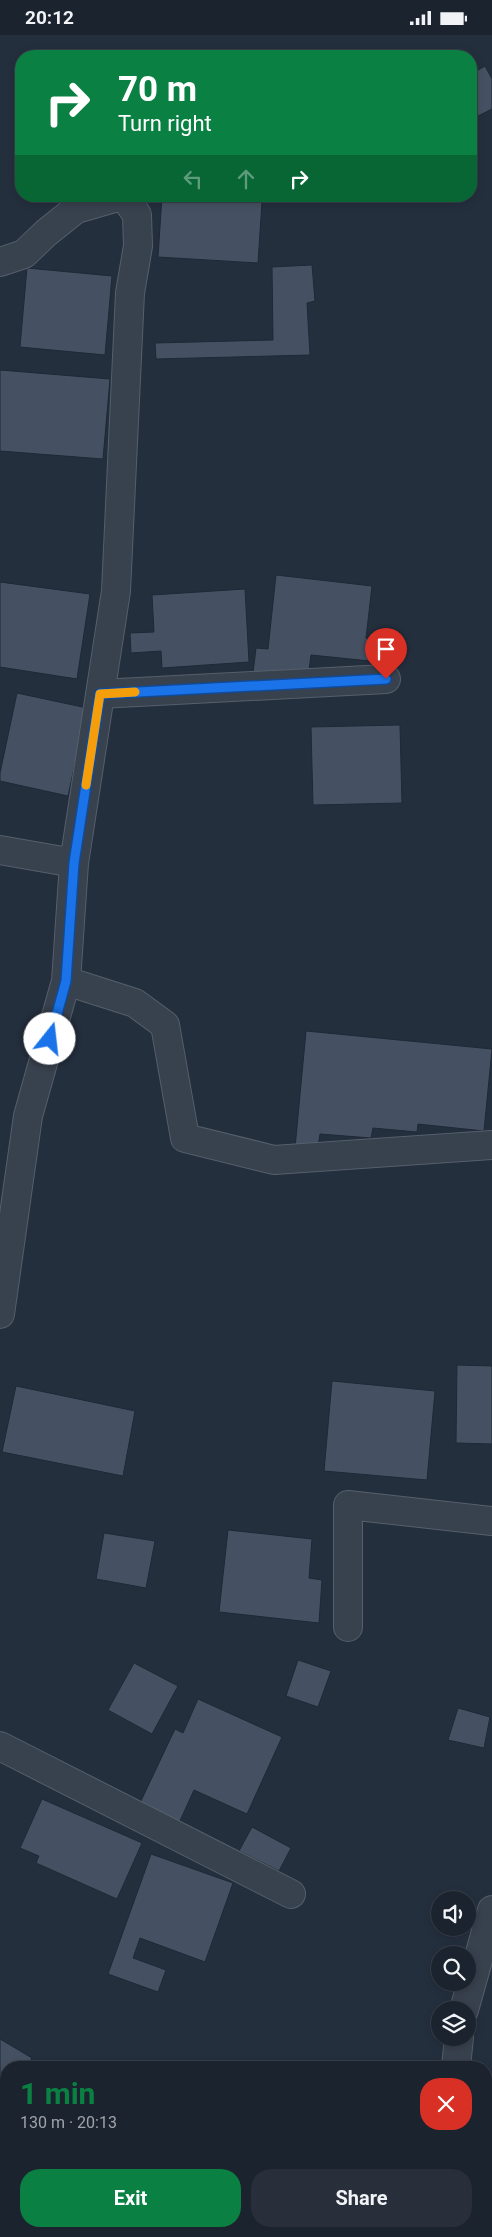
<!DOCTYPE html>
<meta charset="utf-8">
<style>
body{margin:0;font-family:Roboto,sans-serif;background:#282f3a;color:#f1f3f6;height:100vh;display:flex;flex-direction:column;font-size:19px;white-space:nowrap}
*{box-sizing:border-box;margin:0}
p{font-size:16px;color:#a0a4aa}
.icon{flex:none;width:28px;height:28px;fill:none;stroke:currentColor;stroke-width:2;stroke-linecap:round;stroke-linejoin:round}
.map{position:relative;flex:1;overflow:hidden}
.side{position:absolute;left:0px;top:2026px;width:492px;height:176px;display:flex;flex-direction:column;background:#1b232e;border-radius:20px 20px 0 0;box-shadow:0 2px 8px #0003,0 0 0 1px #39404a}
.side>*{flex:none}
.top-card{position:absolute;left:15px;top:15px;width:462px;height:152px;border-radius:20px;box-shadow:0 2px 8px #0003,0 0 0 1px #39404a;background:#0b8043;color:#fff;overflow:hidden}
.buttons{position:absolute;left:431px;top:1856px;display:grid;gap:10px}
.buttons a{display:grid;place-items:center;width:45px;height:45px;border-radius:50%;background:#1b232e;box-shadow:0 2px 8px #0003,0 0 0 1px #39404a;font-size:25px}
.pin{position:absolute;display:grid;place-items:center;width:42px;height:42px;color:#fff;margin:-51px -21px;border-radius:50% 50% 50% 0;rotate:-45deg;box-shadow:0 0 5px #0007}
.pin .icon{rotate:45deg}
.me{position:absolute;width:55px;margin:-28px;rotate:16deg;stroke-linejoin:round;filter:drop-shadow(0 0 4px #0008)}
.turn{display:flex;align-items:center;gap:18px;height:105px;padding:0 20px;font-size:22px}
.turn .icon{width:65px;height:65px;stroke-width:2.5}
.turn b{display:block;font-size:35px;line-height:42px}
.lanes{display:flex;align-items:center;height:48px;padding:0 20px;background:#0003;justify-content:center;gap:25px;direction:ltr}
.lanes .off{opacity:.35}
.round{display:grid;place-items:center;flex:none;width:52px;height:52px;border-radius:20px;background:#282f3a}
.overview{display:flex;align-items:center;justify-content:space-between;height:85px;padding:0 20px}
h1{font-size:30px;font-weight:700;line-height:38px;color:#0b8043}
.primary-button{display:flex;gap:10px;margin-top:auto;padding:10px 20px}
.primary-button a{flex:1;height:58px;border-radius:20px;background:#0b8043;color:#fff;font-size:20px;font-weight:700;line-height:58px;text-align:center}
.primary-button a+a{background:#282f3a;color:#f1f3f6}
.status{display:flex;justify-content:space-between;align-items:center;height:35px;padding:0 25px;background:#1b232e;direction:ltr}
.status svg{height:14px;fill:currentColor}
.map>svg:first-child{display:block}
.building{fill:#455162;stroke:#1f2835}
.lines{fill:none;stroke-linecap:round;stroke-linejoin:round}
.minor-casing{stroke:#565f6c;stroke-width:30}
.minor{stroke:#38414e;stroke-width:28}
.route-casing{stroke:#114b97;stroke-width:12}
.route{stroke:#1a73e8;stroke-width:9}
.slow{stroke:#f59e0b;stroke-width:9}
</style>
<div class="status"><b>20:12</b><svg viewBox="0 0 49 12"><path d="M0 12V9h3v3zM5 12V6h3v6zM10 12V3h3v9zM15 12V0h3v12zM26 1h20v11H26zM47 4h2v5h-2z"/></svg></div>
<div class="map">
<svg width="492" height="2202" viewBox="0 0 492 2202">
<rect width="100%" height="100%" fill="#242f3e"/>
<path class="building" d="M485 31 492 44V74L476 82 471 73V39Z
M162 161 262 167 258 228 158 222Z
M312 230 315 266 307 268 310 320 156 324 155 308 273 305 272 232Z
M27 233 112 241 105 320 20 312Z
M0 335 110 344 103 424 0 416Z
M276 540 372 551 366 603 383 604 380 627 311 620 308 643 253 638 256 613 268 614Z
M0 547 90 559 77 644 0 632Z
M245 554 249 627 162 633 161 616 131 618 130 598 154 597 152 560Z
M17 658 87 673 68 761 0 746V738Z
M400 690 402 768 313 770 311 692Z
M306 996 492 1014 484 1096 418 1089 417 1097 373 1093 371 1103 320 1099 317 1117 295 1113Z
M457 1330 492 1331V1409L456 1408Z
M332 1346 435 1356 427 1445 324 1436Z
M16 1351 135 1376 123 1441 2 1417Z
M228 1495 312 1504 309 1543 322 1545 319 1588 219 1577Z
M104 1498 155 1506 146 1553 96 1544Z
M298 1625 331 1636 318 1672 286 1661Z
M134 1628 178 1651 152 1699 108 1675Z
M198 1664 282 1702 247 1779 194 1755 179 1788 139 1770 175 1694 183 1698Z
M458 1673 490 1682 484 1713 448 1705Z
M42 1764 142 1808 117 1864 36 1828 39 1821 20 1813Z
M252 1792 291 1813 279 1836 239 1816Z
M151 1819 233 1848 205 1927 140 1903 133 1923 166 1935 158 1957 108 1939Z
M0 2004 32 2023 26 2032H6V2057L0 2054Z"/>
<g class="lines">
<defs>
<path id="minor" d="M0 227 24 219 46 198 76 174 121 161
M100 659 386 644
M0 815 74 828
M66 946 135 968 165 990 185 1103 274 1125 492 1110
M0 1279 28 1081 66 946 74 828 116 556 130 258 138 211 137 180 124 161
M348 1592V1470L492 1486
M0 1711 291 1859
M464 1975 492 1875
M456 2032 459 2002
M486 2178 492 2180"/>
</defs>
<use href="#minor" class="minor-casing"/>
<use href="#minor" class="minor"/>
</g>
<g class="lines">
<defs>
<path id="route" d="M50 1004 66 946 74 828 100 659 386 644"/>
</defs>
<use href="#route" class="route-casing"/>
<use href="#route" class="route"/>
<path class="slow" d="M86 750 100 659 135 657"/>
</g>
</svg>
<div class="buttons">
<a><svg class="icon" aria-label="sound" viewBox="0 0 24 24"><path d="M4 9h4l5-4v14l-5-4H4zM17 9q2 3 0 6"/></svg></a>
<a><svg class="icon" aria-label="search" viewBox="0 0 24 24"><circle cx="10" cy="10" r="6"/><path d="M15 15l6 6"/></svg></a>
<a><svg class="icon" aria-label="layers" viewBox="0 0 24 24"><path d="M12 4l9 5-9 5-9-5zM3 14l9 5 9-5"/></svg></a>
</div>
<div class="pin" style="left:386px;top:644px;background:#d93025"><svg class="icon" aria-label="arrive" viewBox="0 0 24 24"><path d="M6 21V4h12l-3 4 3 4H6"/></svg></div>
<svg class="me" style="left:50px;top:1004px" viewBox="-20 -20 40 40"><circle r="19" fill="#fff"/><path d="M0-13L10 11 0 6-10 11z" fill="#1a73e8"/></svg>
<div class="top-card">
<div class="turn"><svg class="icon" aria-label="right" viewBox="0 0 24 24"><path d="M7 20v-9h11M14 6l5 5-5 5"/></svg><div><b>70 m</b>Turn right</div></div>
<div class="lanes"><svg class="icon off" aria-label="left" viewBox="0 0 24 24"><path d="M17 20v-9H6M10 6l-5 5 5 5"/></svg><svg class="icon off" aria-label="ahead" viewBox="0 0 24 24"><path d="M12 20V5M6 11l6-6 6 6"/></svg><svg class="icon" aria-label="right" viewBox="0 0 24 24"><path d="M7 20v-9h11M14 6l5 5-5 5"/></svg></div>
</div>
<section class="side">
<div class="overview"><div><h1>1 min</h1><p>130 m · 20:13</p></div><a class="round" style="background:#d93025;color:#fff"><svg class="icon" aria-label="close" viewBox="0 0 24 24"><path d="M6 6l12 12M18 6L6 18"/></svg></a></div>
<div class="primary-button"><a>Exit</a><a>Share</a></div>
</section>
</div>
